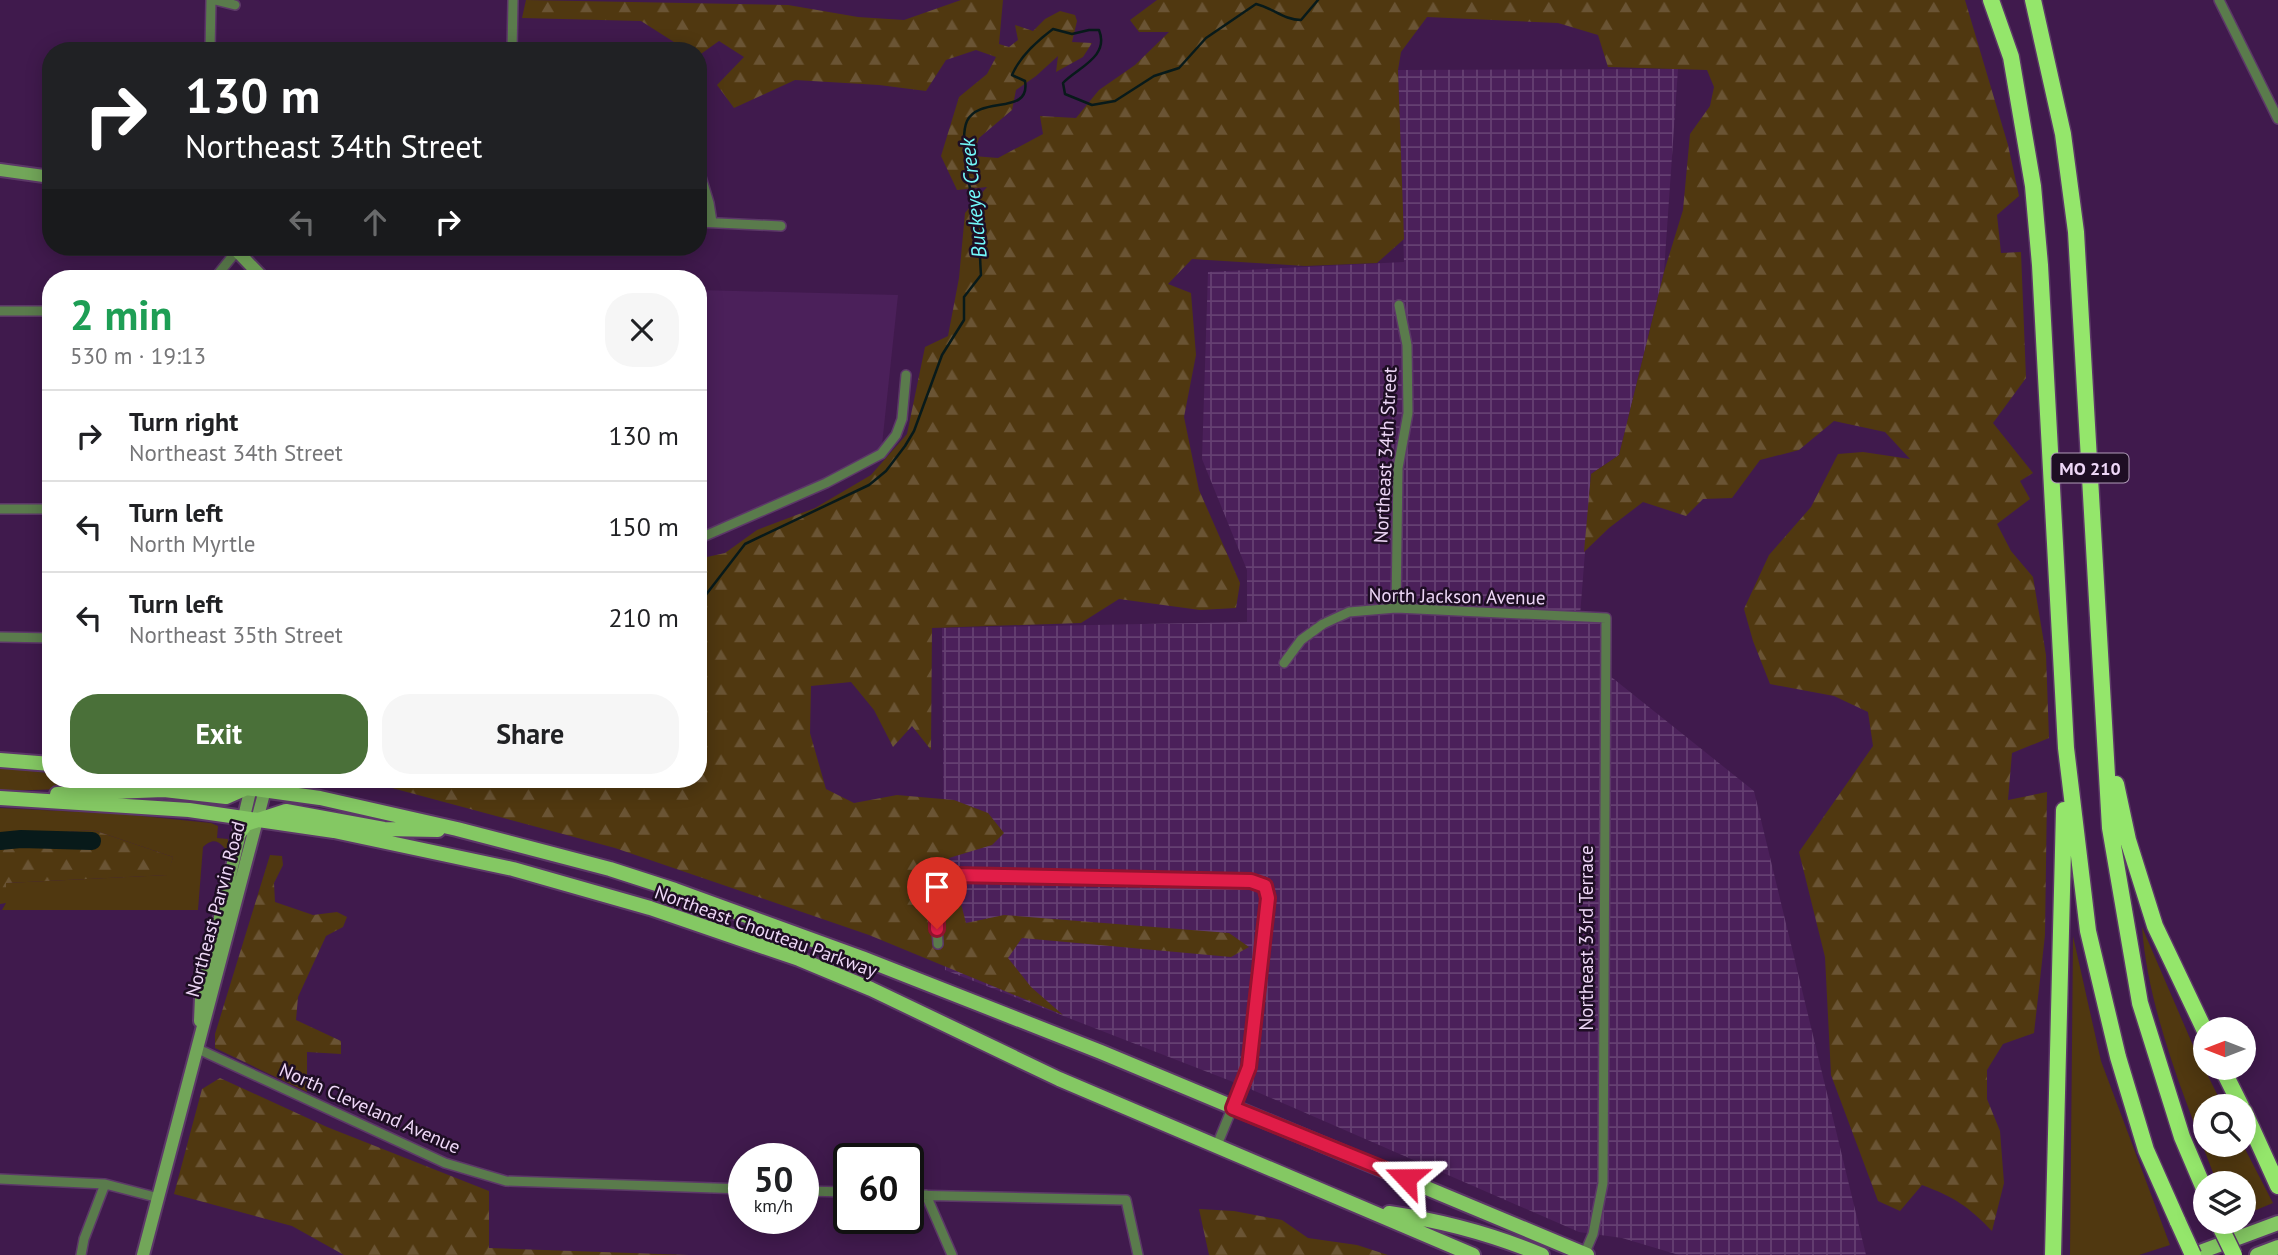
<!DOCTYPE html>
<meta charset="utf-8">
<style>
body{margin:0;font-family:"PT Sans",sans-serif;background:#f6f6f6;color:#202124;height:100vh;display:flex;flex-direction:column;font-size:26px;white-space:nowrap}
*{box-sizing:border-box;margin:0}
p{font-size:23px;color:#757577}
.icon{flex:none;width:38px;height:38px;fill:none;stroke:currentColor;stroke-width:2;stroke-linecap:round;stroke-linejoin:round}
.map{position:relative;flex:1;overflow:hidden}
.side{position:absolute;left:42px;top:270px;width:665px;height:518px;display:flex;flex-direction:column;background:#fff;border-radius:28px;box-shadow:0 4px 18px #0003}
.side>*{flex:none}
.guide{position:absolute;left:42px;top:42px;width:665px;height:214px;border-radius:28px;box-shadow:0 4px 18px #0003;background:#202124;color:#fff;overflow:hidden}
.needle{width:46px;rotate:270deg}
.buttons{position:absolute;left:2193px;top:1017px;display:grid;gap:14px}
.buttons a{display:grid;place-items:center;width:63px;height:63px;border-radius:50%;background:#fff;box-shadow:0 4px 18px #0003;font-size:35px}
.speed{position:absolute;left:728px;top:1143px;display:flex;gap:14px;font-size:35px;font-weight:700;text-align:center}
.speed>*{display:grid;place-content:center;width:91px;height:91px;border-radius:50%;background:#fff;box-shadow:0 4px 18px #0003;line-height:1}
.speed small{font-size:18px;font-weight:400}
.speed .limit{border:4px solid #111;border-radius:10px;background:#fff;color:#111}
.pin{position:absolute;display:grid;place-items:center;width:60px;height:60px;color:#fff;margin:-72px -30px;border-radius:50% 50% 50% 0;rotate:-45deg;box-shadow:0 0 7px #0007}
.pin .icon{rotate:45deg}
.me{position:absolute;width:77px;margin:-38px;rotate:293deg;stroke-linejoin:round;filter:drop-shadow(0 0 5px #0008)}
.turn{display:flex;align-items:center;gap:24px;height:147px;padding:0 28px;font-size:32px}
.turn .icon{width:91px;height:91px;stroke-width:2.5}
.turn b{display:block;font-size:49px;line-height:60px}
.lanes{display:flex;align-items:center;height:66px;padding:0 28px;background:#0003;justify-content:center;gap:35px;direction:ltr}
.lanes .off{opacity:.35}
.round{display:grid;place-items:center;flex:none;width:74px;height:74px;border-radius:28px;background:#f6f6f6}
.overview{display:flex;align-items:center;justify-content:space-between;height:119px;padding:0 28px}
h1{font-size:42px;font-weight:700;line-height:52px;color:#1e9e55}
.cta{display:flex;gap:14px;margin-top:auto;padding:14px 28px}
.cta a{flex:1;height:80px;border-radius:28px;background:#4a7039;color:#fff;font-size:28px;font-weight:700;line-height:80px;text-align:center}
.cta a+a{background:#f6f6f6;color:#202124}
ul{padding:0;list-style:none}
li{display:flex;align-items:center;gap:21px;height:91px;padding:0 28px;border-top:2px solid #e0e0e0}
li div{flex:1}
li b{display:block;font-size:26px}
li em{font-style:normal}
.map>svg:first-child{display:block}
.built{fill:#4b205a}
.industrial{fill:url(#industrial-grid)}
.grass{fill:#503810}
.forest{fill:url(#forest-firs)}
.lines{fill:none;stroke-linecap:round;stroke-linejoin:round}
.stream{stroke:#081a1a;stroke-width:2.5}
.river{stroke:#081a1a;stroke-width:18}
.minor-casing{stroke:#5c3868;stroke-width:12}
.secondary-casing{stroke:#5c3868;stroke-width:16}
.primary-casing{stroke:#5c3868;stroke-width:18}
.motorway-casing{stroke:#5c3868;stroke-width:19}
.minor{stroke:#5a7b4c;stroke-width:9}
.secondary{stroke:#72a659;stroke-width:12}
.primary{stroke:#84c863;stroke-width:14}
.motorway{stroke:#94e66b;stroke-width:16}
.motorway-bridge-casing{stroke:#5c3868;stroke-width:19;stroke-linecap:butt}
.motorway-bridge{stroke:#94e66b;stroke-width:16}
.route-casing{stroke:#92132f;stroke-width:18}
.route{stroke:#e11d48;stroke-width:12}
.labels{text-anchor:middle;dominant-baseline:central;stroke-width:5;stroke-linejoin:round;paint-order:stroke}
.shield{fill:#1e0e24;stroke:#b09bb8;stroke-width:2}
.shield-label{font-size:18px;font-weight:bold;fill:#eed7f7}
.street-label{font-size:19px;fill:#eed7f7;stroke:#1e0e24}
.water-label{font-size:21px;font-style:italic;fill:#72f9fb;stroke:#1e0e24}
</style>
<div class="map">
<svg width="2278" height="1255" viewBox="0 0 2278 1255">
<defs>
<pattern id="industrial-grid" width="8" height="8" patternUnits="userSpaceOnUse" patternTransform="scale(1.75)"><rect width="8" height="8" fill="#4b205a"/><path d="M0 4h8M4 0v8" fill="none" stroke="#654072"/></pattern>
<pattern id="forest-firs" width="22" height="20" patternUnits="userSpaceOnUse" patternTransform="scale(1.75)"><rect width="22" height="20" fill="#503810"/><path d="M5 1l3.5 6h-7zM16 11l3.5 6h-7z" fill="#6a5434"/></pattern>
</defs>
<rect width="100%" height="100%" fill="#401a4d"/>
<path class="built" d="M698 290 898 295 881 454 698 535Z"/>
<path class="industrial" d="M1678 69 1664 272 1619 455 1591 474 1580 616 1606 618 1605 672 1754 791 1866 1255H1679L1622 1238 1579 1232 1241 1085 945 970 942 628 1247 622V570L1202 459 1208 272 1404 262 1398 70Z"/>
<path class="grass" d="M0 768 51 773V779H116L220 791 164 786 0 791Z
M0 808 122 814 211 823 218 826 217 838 228 839V851C220 845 217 835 203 847L198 910H2L6 903V883L167 875 173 857 93 830 0 837Z
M2142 927 2195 1050 2223 1106H2205V1144L2243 1145 2273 1203 2244 1215V1183H2217C2187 1104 2148 1012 2142 927Z
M2073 936 2101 1061 2170 1245 2139 1255H2070Z"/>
<path class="forest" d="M526 0 788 5 858 17 904 20 961 0H1003L999 44 1009 47 1018 40 1015 25 1033 31 1045 19 1060 11 1075 15 1077 21 1072 42 1092 43 1083 57 1056 72 1058 56 1036 76 1016 90 1012 110 979 138 973 156 998 158 1043 134 1040 116 1076 118 1099 90 1135 65 1169 32H1139L1130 20 1157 0H1965L2008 145 2019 196 1997 215 2001 253 2021 252 2026 378 1993 423 2033 473 2020 481 2030 499 1997 524 2011 551 2033 577 2046 655 2049 738 2012 753 2008 800 2047 792 2045 935 2034 1033 2003 1044 1987 1070V1099L2000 1131 2004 1183 1992 1231C1968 1206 1954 1197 1922 1185L1900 1211 1878 1201 1831 1075 1825 957 1799 852 1873 746 1868 712 1834 696 1770 684 1753 641 1744 609 1769 555 1811 507 1838 454 1863 452 1910 459 1885 432 1834 421 1799 450 1760 460 1732 498 1703 499 1686 516 1643 502 1609 528 1584 552 1591 474 1619 455 1664 272 1683 210 1690 134 1710 106 1714 87 1707 70 1608 67 1598 35 1558 23 1427 17 1401 52 1398 70 1404 239 1377 263 1305 266 1192 259 1168 284 1191 293 1196 355 1184 417 1199 490 1240 583 1236 608 1200 610 1119 599 1081 623 932 628 931 750 912 726 893 747 874 710 851 682 811 686 810 733 826 789 854 803 897 795 954 800 988 813 1004 833 992 845 949 858 966 923 1004 915 1229 933 1249 947 1231 957 1022 938 1008 958 1031 987 1063 1015 869 935 615 848 392 788 393 779H698V597L701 588 698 586V559L725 553 757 530 815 508 871 475 907 434 925 347 948 336 959 278 965 213 987 187 957 190 941 156 959 97 987 74 996 57 976 50 946 60 926 91 879 85 795 80 734 108 717 85 744 57 719 41 698 56V51H688L641 21 522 18Z
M93 830 173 857 168 875 6 883V903L0 904V837Z
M270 855 282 856 283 865 274 883 275 902 313 915 337 912 347 917 343 927 326 936 298 997 296 1020 341 1041V1054L307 1052V1092L215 1048V1034Z
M220 1078 327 1127 489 1191V1248L689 1255H344L292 1226 174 1194 202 1089Z
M1199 1209 1234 1211 1282 1220 1308 1238 1357 1245 1388 1255H1209Z"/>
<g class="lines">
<path class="stream" d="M698 605 745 544 869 485 886 471 905 446 914 431 942 355 964 320V297L981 275C980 261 980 247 978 232 975 207 957 143 967 121 980 95 1031 116 1025 81L1012 75C1020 56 1037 41 1053 29L1072 34 1089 30H1099C1110 57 1077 68 1063 83L1065 94 1092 105 1115 101 1154 76 1179 68 1206 38 1256 4C1273 8 1284 20 1301 20L1318 0"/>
<path class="river" d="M0 841 21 839 92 841"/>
<defs>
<path id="minor" d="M215 0 235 5
M2219 0 2278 119
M210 51 211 0
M512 51 513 0
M698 167 709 203 712 222
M698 222 781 226
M215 278 239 248
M0 311H51
M0 509H51
M698 539 826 483 881 454 896 435 902 419 906 375
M1396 608 1398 468 1408 413 1407 345 1399 305
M0 637 51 638
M1284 663 1301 640 1323 624 1349 612 1396 608 1606 618 1603 1183 1593 1234 1584 1255
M938 944C937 921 930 891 951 875L1251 881 1265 886 1268 898 1249 1067 1217 1145
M198 1049 445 1163 506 1181 744 1189
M0 1179 105 1184 159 1198
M803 1191 849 1192
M908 1195 1126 1200 1138 1255
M926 1195 952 1255
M81 1255 84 1239 105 1184"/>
<path id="secondary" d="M0 170 51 177
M233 247 263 278
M200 1021 201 997 253 779
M143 1255 267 782"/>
<path id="primary" d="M0 760 51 764
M180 779 320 798 457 829 610 869 675 890 862 958 1101 1052 1587 1255
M57 794 164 790 226 797 267 779
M0 798 189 810 334 831 513 869 650 908 799 959 871 989 1059 1079 1473 1255
M240 832 246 824 286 811 384 829 438 830
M1389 1213C1443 1221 1492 1234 1542 1255
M2192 1255 2278 1223
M2257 1255 2278 1247"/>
<path id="motorway" d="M1991 0 2011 57 2033 186 2040 265 2066 748 2088 931 2118 1057 2146 1150 2178 1222
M2033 0 2063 134 2076 232 2110 828 2140 1003 2182 1137 2205 1191
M2116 784 2128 840 2155 926 2205 1031
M2222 1068 2241 1106
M2244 1111 2278 1186
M2053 1255 2064 810"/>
</defs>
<use href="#minor" class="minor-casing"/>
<use href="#secondary" class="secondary-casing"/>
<use href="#primary" class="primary-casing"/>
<use href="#motorway" class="motorway-casing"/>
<use href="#minor" class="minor"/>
<use href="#secondary" class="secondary"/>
<use href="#primary" class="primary"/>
<use href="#motorway" class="motorway"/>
<defs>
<path id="motorway-bridge" d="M2178 1222 2193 1255
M2218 1222 2234 1255"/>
</defs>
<use href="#motorway-bridge" class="motorway-bridge-casing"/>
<use href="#motorway-bridge" class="motorway-bridge"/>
</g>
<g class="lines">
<defs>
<path id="route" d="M937 929C937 909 934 888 951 875L1251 881 1265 886 1268 898 1249 1067 1233 1108 1406 1178"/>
</defs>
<use href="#route" class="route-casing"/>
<use href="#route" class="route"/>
</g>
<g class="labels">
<rect class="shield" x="2051.5" y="453.5" width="77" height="29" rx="5"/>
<g class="shield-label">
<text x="2090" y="468">MO 210</text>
</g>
<g class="street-label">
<text transform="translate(1385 455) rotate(-87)">Northeast 34th Street</text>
<text transform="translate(1457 596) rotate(1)">North Jackson Avenue</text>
<text transform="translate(215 909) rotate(-75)">Northeast Parvin Road</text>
<text transform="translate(766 931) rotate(20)">Northeast Chouteau Parkway</text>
<text transform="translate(1586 938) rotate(-90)">Northeast 33rd Terrace</text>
<text transform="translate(370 1108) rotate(24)">North Cleveland Avenue</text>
</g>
<g class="water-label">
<text transform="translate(973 198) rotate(-96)">Buckeye Creek</text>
</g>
</g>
</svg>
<div class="buttons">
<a><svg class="needle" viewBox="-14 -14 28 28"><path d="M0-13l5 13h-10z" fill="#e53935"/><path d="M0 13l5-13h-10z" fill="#757577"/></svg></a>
<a><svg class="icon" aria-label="search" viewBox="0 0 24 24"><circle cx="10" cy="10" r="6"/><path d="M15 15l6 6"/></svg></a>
<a><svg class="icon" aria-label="layers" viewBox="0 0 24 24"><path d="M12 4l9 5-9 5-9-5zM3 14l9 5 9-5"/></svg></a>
</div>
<div class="speed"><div>50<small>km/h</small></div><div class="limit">60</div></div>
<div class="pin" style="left:937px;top:929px;background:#d93025"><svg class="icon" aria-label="arrive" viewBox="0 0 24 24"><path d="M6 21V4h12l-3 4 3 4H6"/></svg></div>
<svg class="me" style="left:1406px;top:1178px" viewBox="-20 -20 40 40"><path d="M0-17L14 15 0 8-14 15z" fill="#e11d48" stroke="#fff" stroke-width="4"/></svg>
<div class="guide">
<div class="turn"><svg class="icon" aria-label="right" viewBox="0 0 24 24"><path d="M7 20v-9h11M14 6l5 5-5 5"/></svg><div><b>130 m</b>Northeast 34th Street</div></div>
<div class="lanes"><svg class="icon off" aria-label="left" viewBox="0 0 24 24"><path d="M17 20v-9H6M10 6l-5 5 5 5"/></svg><svg class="icon off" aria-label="ahead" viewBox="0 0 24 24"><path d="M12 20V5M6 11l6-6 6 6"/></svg><svg class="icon" aria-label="right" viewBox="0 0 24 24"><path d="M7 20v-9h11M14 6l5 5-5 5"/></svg></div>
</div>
<section class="side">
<div class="overview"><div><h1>2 min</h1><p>530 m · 19:13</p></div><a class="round"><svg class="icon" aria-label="close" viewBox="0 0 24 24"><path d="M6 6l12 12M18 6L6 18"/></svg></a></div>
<ul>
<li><svg class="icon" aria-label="right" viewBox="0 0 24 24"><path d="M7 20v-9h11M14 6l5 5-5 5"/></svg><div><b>Turn right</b><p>Northeast 34th Street</p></div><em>130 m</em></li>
<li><svg class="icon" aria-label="left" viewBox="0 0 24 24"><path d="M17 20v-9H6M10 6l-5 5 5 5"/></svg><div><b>Turn left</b><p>North Myrtle</p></div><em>150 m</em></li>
<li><svg class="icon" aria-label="left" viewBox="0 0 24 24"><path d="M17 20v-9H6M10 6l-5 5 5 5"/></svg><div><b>Turn left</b><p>Northeast 35th Street</p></div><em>210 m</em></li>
</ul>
<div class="cta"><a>Exit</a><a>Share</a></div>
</section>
</div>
